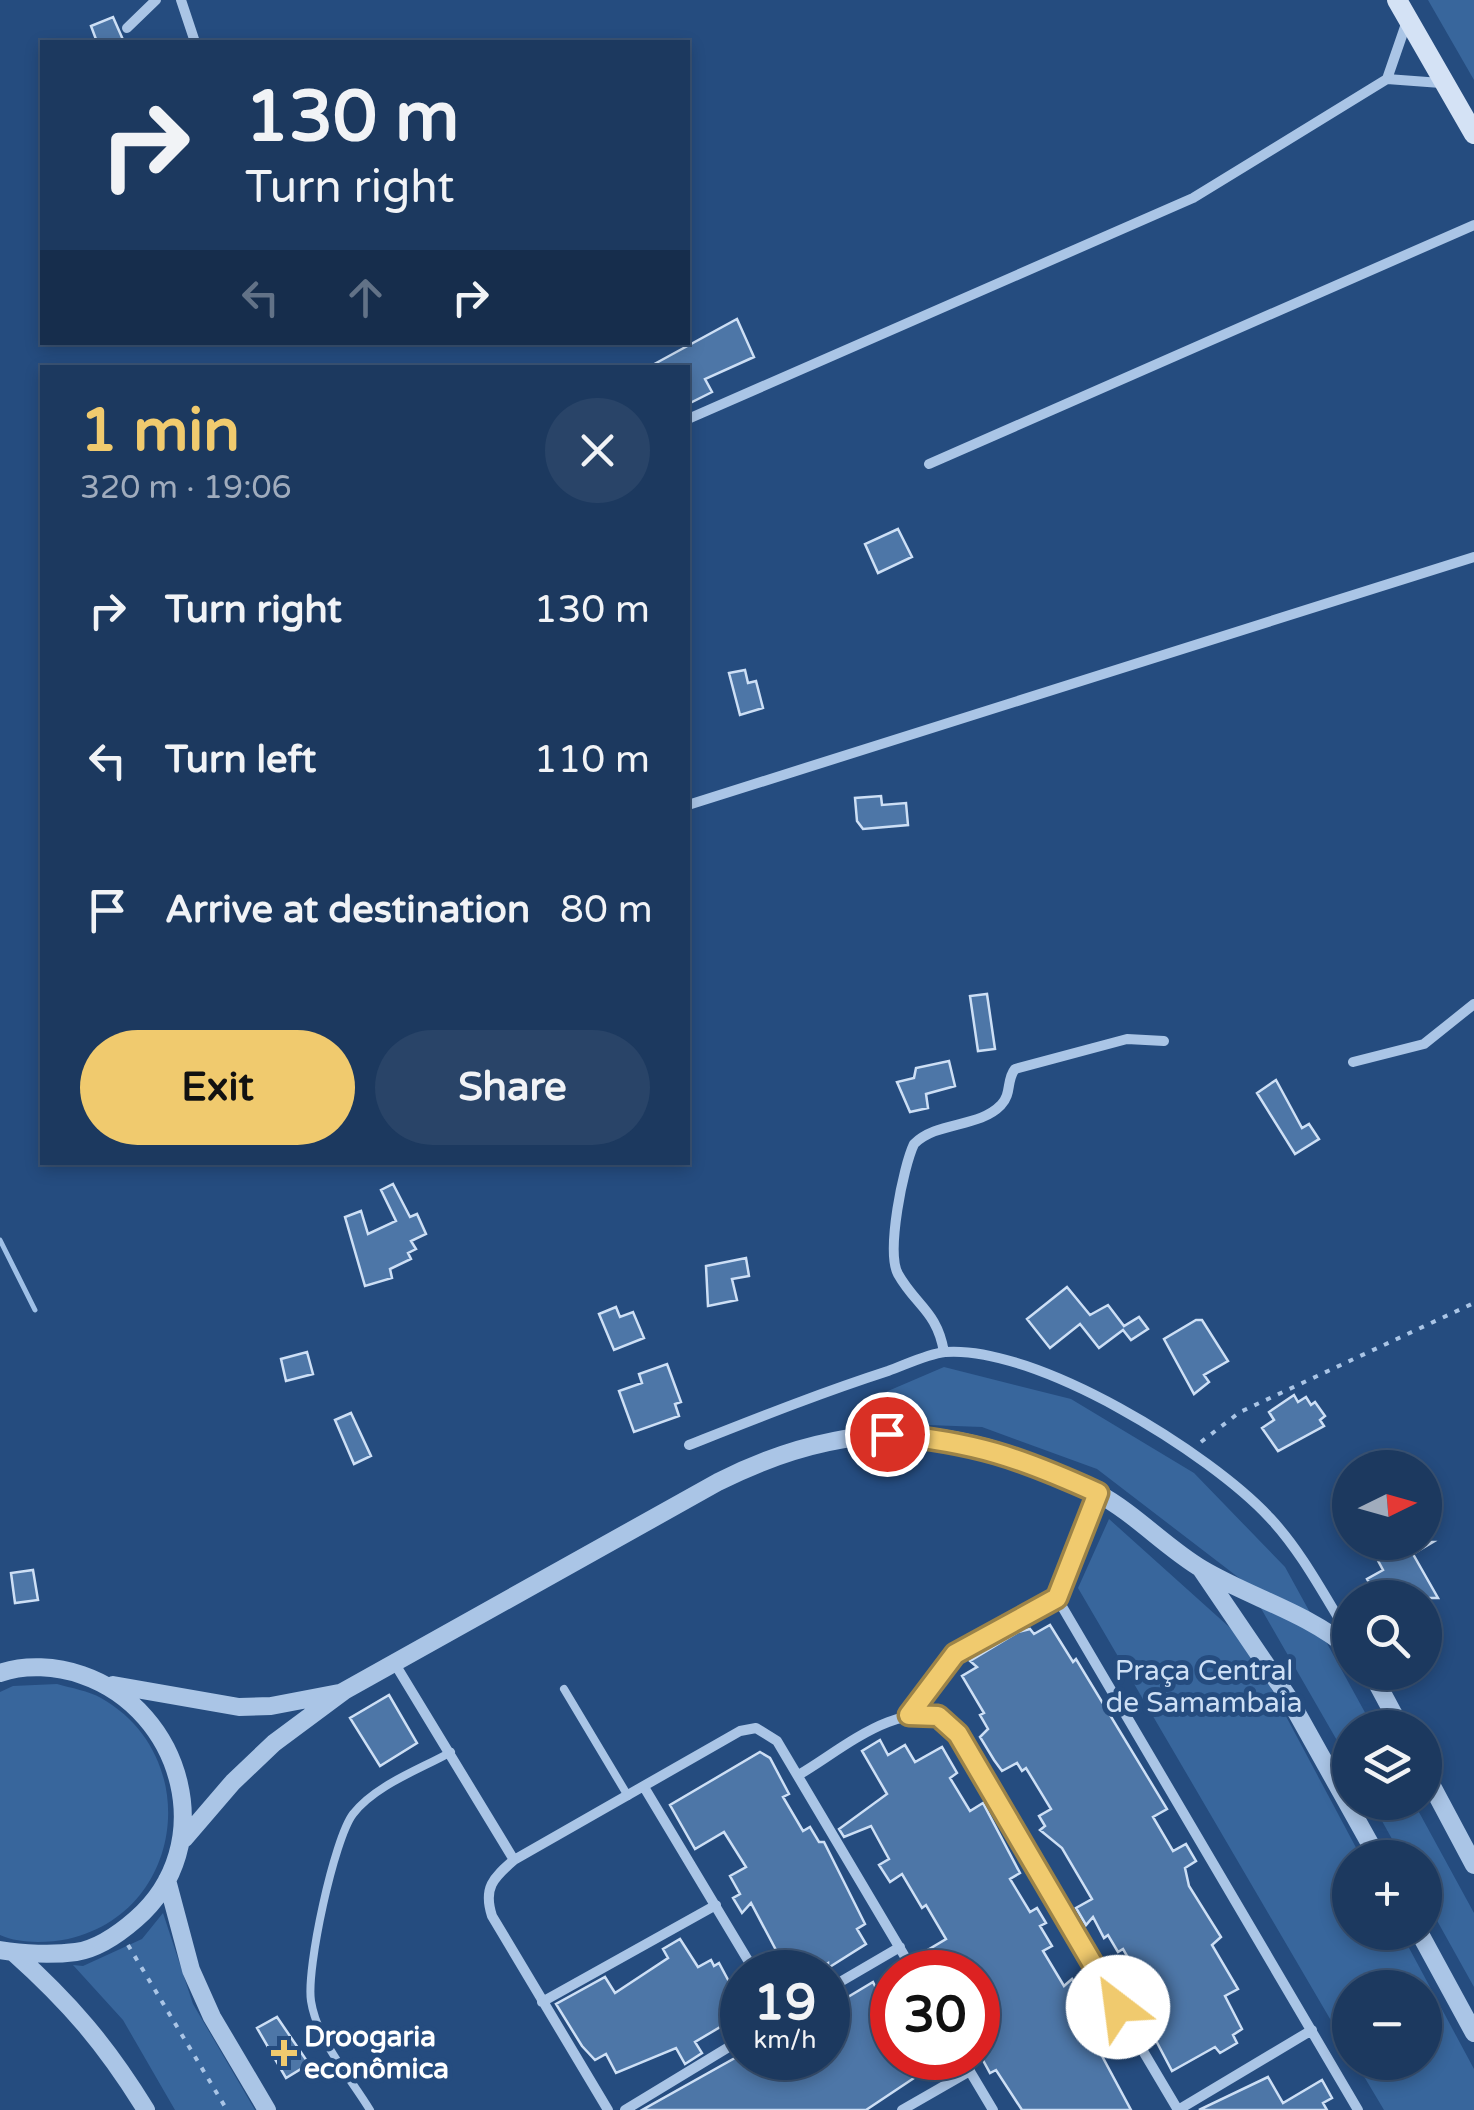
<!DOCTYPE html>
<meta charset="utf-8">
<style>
body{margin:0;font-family:"Varela Round",sans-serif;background:#294468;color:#f1f3f6;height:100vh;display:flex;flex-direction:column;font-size:38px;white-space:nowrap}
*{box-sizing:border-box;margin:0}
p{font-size:32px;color:#a0acbd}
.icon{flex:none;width:55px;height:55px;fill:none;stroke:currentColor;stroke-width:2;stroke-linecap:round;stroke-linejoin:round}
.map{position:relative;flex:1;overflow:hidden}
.details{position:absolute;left:40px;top:365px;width:650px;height:800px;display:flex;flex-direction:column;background:#1c395f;border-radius:0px;box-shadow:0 5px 15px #0003,0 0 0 2px #3a5374}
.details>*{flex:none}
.banner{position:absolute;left:40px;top:40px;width:650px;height:305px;border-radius:0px;box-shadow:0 5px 15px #0003,0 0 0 2px #3a5374;background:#1c395f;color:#f1f3f6;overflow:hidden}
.needle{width:65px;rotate:85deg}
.tools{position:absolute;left:1332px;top:1450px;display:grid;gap:20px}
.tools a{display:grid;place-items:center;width:110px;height:110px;border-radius:50%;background:#1c395f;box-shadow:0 5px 15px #0003,0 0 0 2px #3a5374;font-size:50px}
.speed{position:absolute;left:720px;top:1950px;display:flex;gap:20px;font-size:50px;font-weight:700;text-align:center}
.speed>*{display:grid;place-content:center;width:130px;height:130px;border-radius:50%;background:#1c395f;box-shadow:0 5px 15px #0003,0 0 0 2px #3a5374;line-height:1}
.speed small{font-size:25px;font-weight:400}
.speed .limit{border:15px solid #d22;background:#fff;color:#111}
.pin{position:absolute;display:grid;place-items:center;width:85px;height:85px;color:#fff;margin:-42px;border:5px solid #fff;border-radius:50%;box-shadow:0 2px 10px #0007}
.me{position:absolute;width:110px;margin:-55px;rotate:330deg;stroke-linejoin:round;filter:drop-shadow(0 0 8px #0008)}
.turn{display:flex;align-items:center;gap:35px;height:210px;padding:0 40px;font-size:45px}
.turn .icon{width:130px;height:130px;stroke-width:2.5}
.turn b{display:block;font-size:70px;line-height:85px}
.lanes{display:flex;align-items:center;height:95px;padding:0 40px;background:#0003;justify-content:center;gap:50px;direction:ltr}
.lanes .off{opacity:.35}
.round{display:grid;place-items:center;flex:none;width:105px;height:105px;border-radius:52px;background:#294468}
.headline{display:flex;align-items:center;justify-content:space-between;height:170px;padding:0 40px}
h1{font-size:60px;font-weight:700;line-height:75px;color:#f0ca6e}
.button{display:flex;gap:20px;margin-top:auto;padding:20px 40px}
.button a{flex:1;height:115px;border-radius:60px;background:#f0ca6e;color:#111;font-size:40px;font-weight:700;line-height:115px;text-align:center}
.button a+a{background:#294468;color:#f1f3f6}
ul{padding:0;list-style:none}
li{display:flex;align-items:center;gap:30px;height:150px;padding:0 40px}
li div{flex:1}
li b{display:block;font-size:38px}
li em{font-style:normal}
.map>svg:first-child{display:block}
.green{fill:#38669c}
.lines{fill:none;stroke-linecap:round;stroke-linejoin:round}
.stream{stroke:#9fc0e7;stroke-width:5}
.building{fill:#4d76a7;stroke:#cddff5;stroke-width:2.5}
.path{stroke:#aac5e6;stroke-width:4;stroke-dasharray:5 8;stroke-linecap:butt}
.service{stroke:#aac5e6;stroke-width:8}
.minor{stroke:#aac5e6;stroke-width:10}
.tertiary{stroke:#aac5e6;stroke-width:18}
.secondary{stroke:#d4e2f5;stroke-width:20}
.route-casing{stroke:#9c8348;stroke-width:25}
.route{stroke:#f0ca6e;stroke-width:18}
.poi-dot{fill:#f0ca6e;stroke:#254c7f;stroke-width:4}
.labels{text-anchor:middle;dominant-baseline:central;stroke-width:10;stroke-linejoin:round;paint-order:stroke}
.park-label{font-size:28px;fill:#cddff5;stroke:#254c7f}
.poi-label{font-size:28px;font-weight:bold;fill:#fff;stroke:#254c7f;text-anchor:start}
</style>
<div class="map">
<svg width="1474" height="2110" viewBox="0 0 1474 2110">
<rect width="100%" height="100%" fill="#254c7f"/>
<path class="green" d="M1428 0H1474V80Z
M944 1367 1071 1399 1194 1473 1285 1567 1373 1727 1350 1728V1763L1247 1584 1097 1469 982 1427 847 1422 888 1391Z
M1109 1519 1247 1643 1361 1857 1350 1858V1932L1401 1933 1474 2069V2110H1384L1356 2063 1425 2062V1988H1350V2053L1078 1588Z
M57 1684C71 1688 89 1691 101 1698 204 1756 185 1913 68 1939 47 1943 20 1944 0 1935V1692L13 1686Z
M1372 1803H1414L1474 1913V1987L1425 1899V1858L1402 1857Z
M163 1913 193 2004 255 2110H175L123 2020 73 1965 83 1966 142 1939Z"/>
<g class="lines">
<path class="stream" d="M0 1240 35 1310"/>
</g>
<path class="building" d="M113 17 124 42H97L91 26Z
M737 319 754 357 705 379 712 392 688 404V368H647Z
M898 529 912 557 878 573 865 544Z
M745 670 748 683 756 681 763 708 740 715 729 673Z
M881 796 882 805 906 803 908 825 863 829 857 821 855 798Z
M987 994 995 1049 978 1051 970 996Z
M949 1061 955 1086 926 1094 928 1108 910 1112 897 1082 914 1078 916 1068Z
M1276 1080 1302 1128 1309 1124 1319 1139 1295 1154 1257 1093Z
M393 1184 410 1217 417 1214 426 1234 411 1241 416 1249 408 1253 411 1259 390 1269 392 1278 365 1286 345 1217 361 1211 368 1234 396 1221 381 1190Z
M746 1258 749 1276 732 1279 737 1300 708 1306 706 1266Z
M1067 1287 1090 1315 1108 1305 1124 1326 1139 1317 1148 1329 1131 1340 1123 1330 1099 1348 1080 1324 1050 1348 1027 1319Z
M616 1307 620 1317 633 1312 644 1338 614 1350 599 1314Z
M1196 1320H1202L1228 1361 1204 1375 1209 1382 1194 1394 1164 1339Z
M307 1352 313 1374 286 1381 281 1359Z
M667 1364 681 1402 675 1404 679 1416 634 1432 619 1391 642 1383 639 1374Z
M1294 1395 1298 1402 1306 1397 1311 1405 1315 1402 1325 1416 1320 1420 1324 1426 1278 1451 1262 1428 1274 1420 1269 1412Z
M351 1413 371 1456 354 1464 335 1420Z
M1368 1542H1433L1413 1554 1438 1598H1378L1367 1579 1383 1570Z
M33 1570 38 1600 15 1603 11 1573Z
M1050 1625 1073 1662 1076 1659 1167 1809 1153 1817 1173 1851 1186 1844 1196 1861 1185 1868 1189 1886 1221 1937 1212 1945 1238 1989 1225 1996 1242 2029 1233 2035 1237 2043 1220 2053 1215 2047 1172 2071 1131 1993 1144 1985 1123 1949 1118 1952 1108 1935 1104 1938 1093 1917 1086 1925 1076 1908 1092 1899 1062 1848 1040 1830 1045 1826 1039 1816 1051 1809 1026 1768 1022 1771 1017 1763 1002 1771 994 1760 980 1737 988 1729 980 1715 984 1713 962 1676 977 1667 970 1661 1018 1632 1030 1629 1034 1634Z
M389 1695 417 1743 380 1766 350 1718Z
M880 1740 888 1755 905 1745 915 1762 942 1747 957 1773 950 1778 970 1811 983 1803 1020 1873 1010 1879 1030 1912 1037 1908 1046 1923 1040 1926 1052 1946 1043 1951 1064 1986 1072 1979 1082 1997 1109 2050 1101 2054 1131 2110H1022L996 2070 990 2073 978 2051V1972H932L921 1954 946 1939 926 1905 922 1908 902 1874 890 1882 879 1865 889 1859 871 1826 844 1837 839 1829 887 1794 862 1751Z
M760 1752 770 1758 789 1794 783 1797 803 1831 810 1827 819 1842H824L865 1924 857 1929 866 1944 828 1968V1963L815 1970 806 1955 785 1967 751 1903 742 1913 733 1898 740 1894 730 1876 746 1867 724 1832 695 1849 670 1805Z
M680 1939 698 1967 711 1960 714 1966 719 1963 742 2006V2014L695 2042 702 2053 685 2064 676 2048 616 2073 606 2054 595 2060 582 2046 556 2004 605 1977 615 1993 668 1958 663 1949Z
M873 1982 880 1996 892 1990V2058H944L866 2110H642L735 2058H828V2009Z
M277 2017 309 2064 286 2078 257 2028Z
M1268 2077 1283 2103 1322 2080 1332 2098 1323 2103 1327 2110H1199Z"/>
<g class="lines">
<path class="path" d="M1201 1442 1240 1412 1474 1303
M128 1945 227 2110"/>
<path class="service" d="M564 1689 628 1796
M370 2110C350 2077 317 2040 311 2001 306 1969 334 1839 353 1814 375 1785 421 1769 451 1752"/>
<path class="minor" d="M181 0 195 42
M127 28 156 0
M1387 79 1406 24
M688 419 1193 198 1387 79 1441 83
M929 464 1474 225
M688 805 1474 557
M1353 1062 1424 1044 1474 1004
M944 1352C937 1311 916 1306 898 1274 886 1252 903 1167 914 1144 937 1121 979 1128 1001 1105 1012 1094 1006 1080 1015 1069L1127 1039 1164 1041
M689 1445C755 1419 820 1393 888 1371 905 1365 927 1354 945 1352 1036 1345 1210 1453 1270 1518 1302 1552 1325 1597 1350 1637
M1097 1493 1057 1598 1358 2110
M395 1664 514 1860
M909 1715 955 1654 1057 1598
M800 1774C840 1751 903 1694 949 1724L1178 2110
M644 1787 755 1972
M828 1989 900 1947
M542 2002 716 1905
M962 2058 993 2110
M608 2110 492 1916C483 1888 493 1878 514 1860L740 1731 756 1728 777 1741 914 1972
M625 2110 742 2039
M902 2110 970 2071
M1178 2110 1312 2030"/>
<path class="tertiary" d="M1201 1569 1288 1697 1378 1858
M1371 1672 1401 1728
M0 1673C25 1664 57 1666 82 1675 184 1710 220 1846 136 1919 120 1933 97 1949 76 1952 53 1955 23 1954 0 1950
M113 1685 239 1707 271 1706 339 1693
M1425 1773 1474 1865
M184 1839 233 1782 274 1743 344 1691 718 1482C853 1414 964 1421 1097 1493 1136 1514 1165 1547 1202 1569 1251 1598 1306 1612 1350 1649
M167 1880 191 1970 212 2017 267 2110
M1419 1932 1474 2033
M13 1952C70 2003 106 2045 146 2110"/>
<path class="secondary" d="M1397 0 1474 134"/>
</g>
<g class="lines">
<defs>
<path id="route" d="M887 1434C974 1442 1019 1457 1098 1493L1057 1598 955 1654 909 1715 938 1716 958 1734 1118 2007"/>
</defs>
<use href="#route" class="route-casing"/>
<use href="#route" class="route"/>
</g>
<path class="poi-dot" d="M279 2038h10v10h10v10h-10v10h-10v-10h-10v-10h10z"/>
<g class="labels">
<g class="park-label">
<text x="1204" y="1671">Praça Central<tspan x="1204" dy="32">de Samambaia</tspan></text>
</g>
<g class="poi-label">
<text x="304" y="2037">Droogaria<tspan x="304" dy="32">econômica</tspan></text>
</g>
</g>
</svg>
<div class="tools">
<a><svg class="needle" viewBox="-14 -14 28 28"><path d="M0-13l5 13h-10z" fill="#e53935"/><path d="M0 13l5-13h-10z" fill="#a0acbd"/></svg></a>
<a><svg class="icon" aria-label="search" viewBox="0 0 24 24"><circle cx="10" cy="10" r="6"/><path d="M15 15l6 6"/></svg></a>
<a><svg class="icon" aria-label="layers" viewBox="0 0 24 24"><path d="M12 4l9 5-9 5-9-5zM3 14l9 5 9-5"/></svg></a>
<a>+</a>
<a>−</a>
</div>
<div class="speed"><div>19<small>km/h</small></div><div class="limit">30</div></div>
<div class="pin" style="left:887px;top:1434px;background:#d93025"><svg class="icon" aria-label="arrive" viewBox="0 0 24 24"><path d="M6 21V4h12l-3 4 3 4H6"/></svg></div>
<svg class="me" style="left:1118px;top:2007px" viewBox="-20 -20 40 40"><circle r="19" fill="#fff"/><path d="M0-13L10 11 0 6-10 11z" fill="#f0ca6e"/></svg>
<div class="banner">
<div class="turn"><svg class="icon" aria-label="right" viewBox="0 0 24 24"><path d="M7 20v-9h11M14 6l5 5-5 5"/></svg><div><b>130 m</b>Turn right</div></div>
<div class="lanes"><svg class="icon off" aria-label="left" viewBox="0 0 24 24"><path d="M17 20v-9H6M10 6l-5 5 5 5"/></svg><svg class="icon off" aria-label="ahead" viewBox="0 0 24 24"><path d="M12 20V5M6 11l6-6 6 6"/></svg><svg class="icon" aria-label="right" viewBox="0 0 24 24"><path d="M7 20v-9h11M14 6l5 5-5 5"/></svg></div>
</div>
<section class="details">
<div class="headline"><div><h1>1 min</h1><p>320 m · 19:06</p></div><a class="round"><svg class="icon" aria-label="close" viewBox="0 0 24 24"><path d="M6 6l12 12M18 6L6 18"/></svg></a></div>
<ul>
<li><svg class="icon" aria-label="right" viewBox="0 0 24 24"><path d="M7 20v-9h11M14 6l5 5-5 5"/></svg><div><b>Turn right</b></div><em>130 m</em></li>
<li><svg class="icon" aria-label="left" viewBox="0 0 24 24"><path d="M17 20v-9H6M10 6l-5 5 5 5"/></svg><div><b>Turn left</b></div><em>110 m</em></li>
<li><svg class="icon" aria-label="arrive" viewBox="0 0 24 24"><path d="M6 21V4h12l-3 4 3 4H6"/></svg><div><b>Arrive at destination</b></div><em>80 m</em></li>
</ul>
<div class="button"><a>Exit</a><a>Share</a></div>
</section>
</div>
